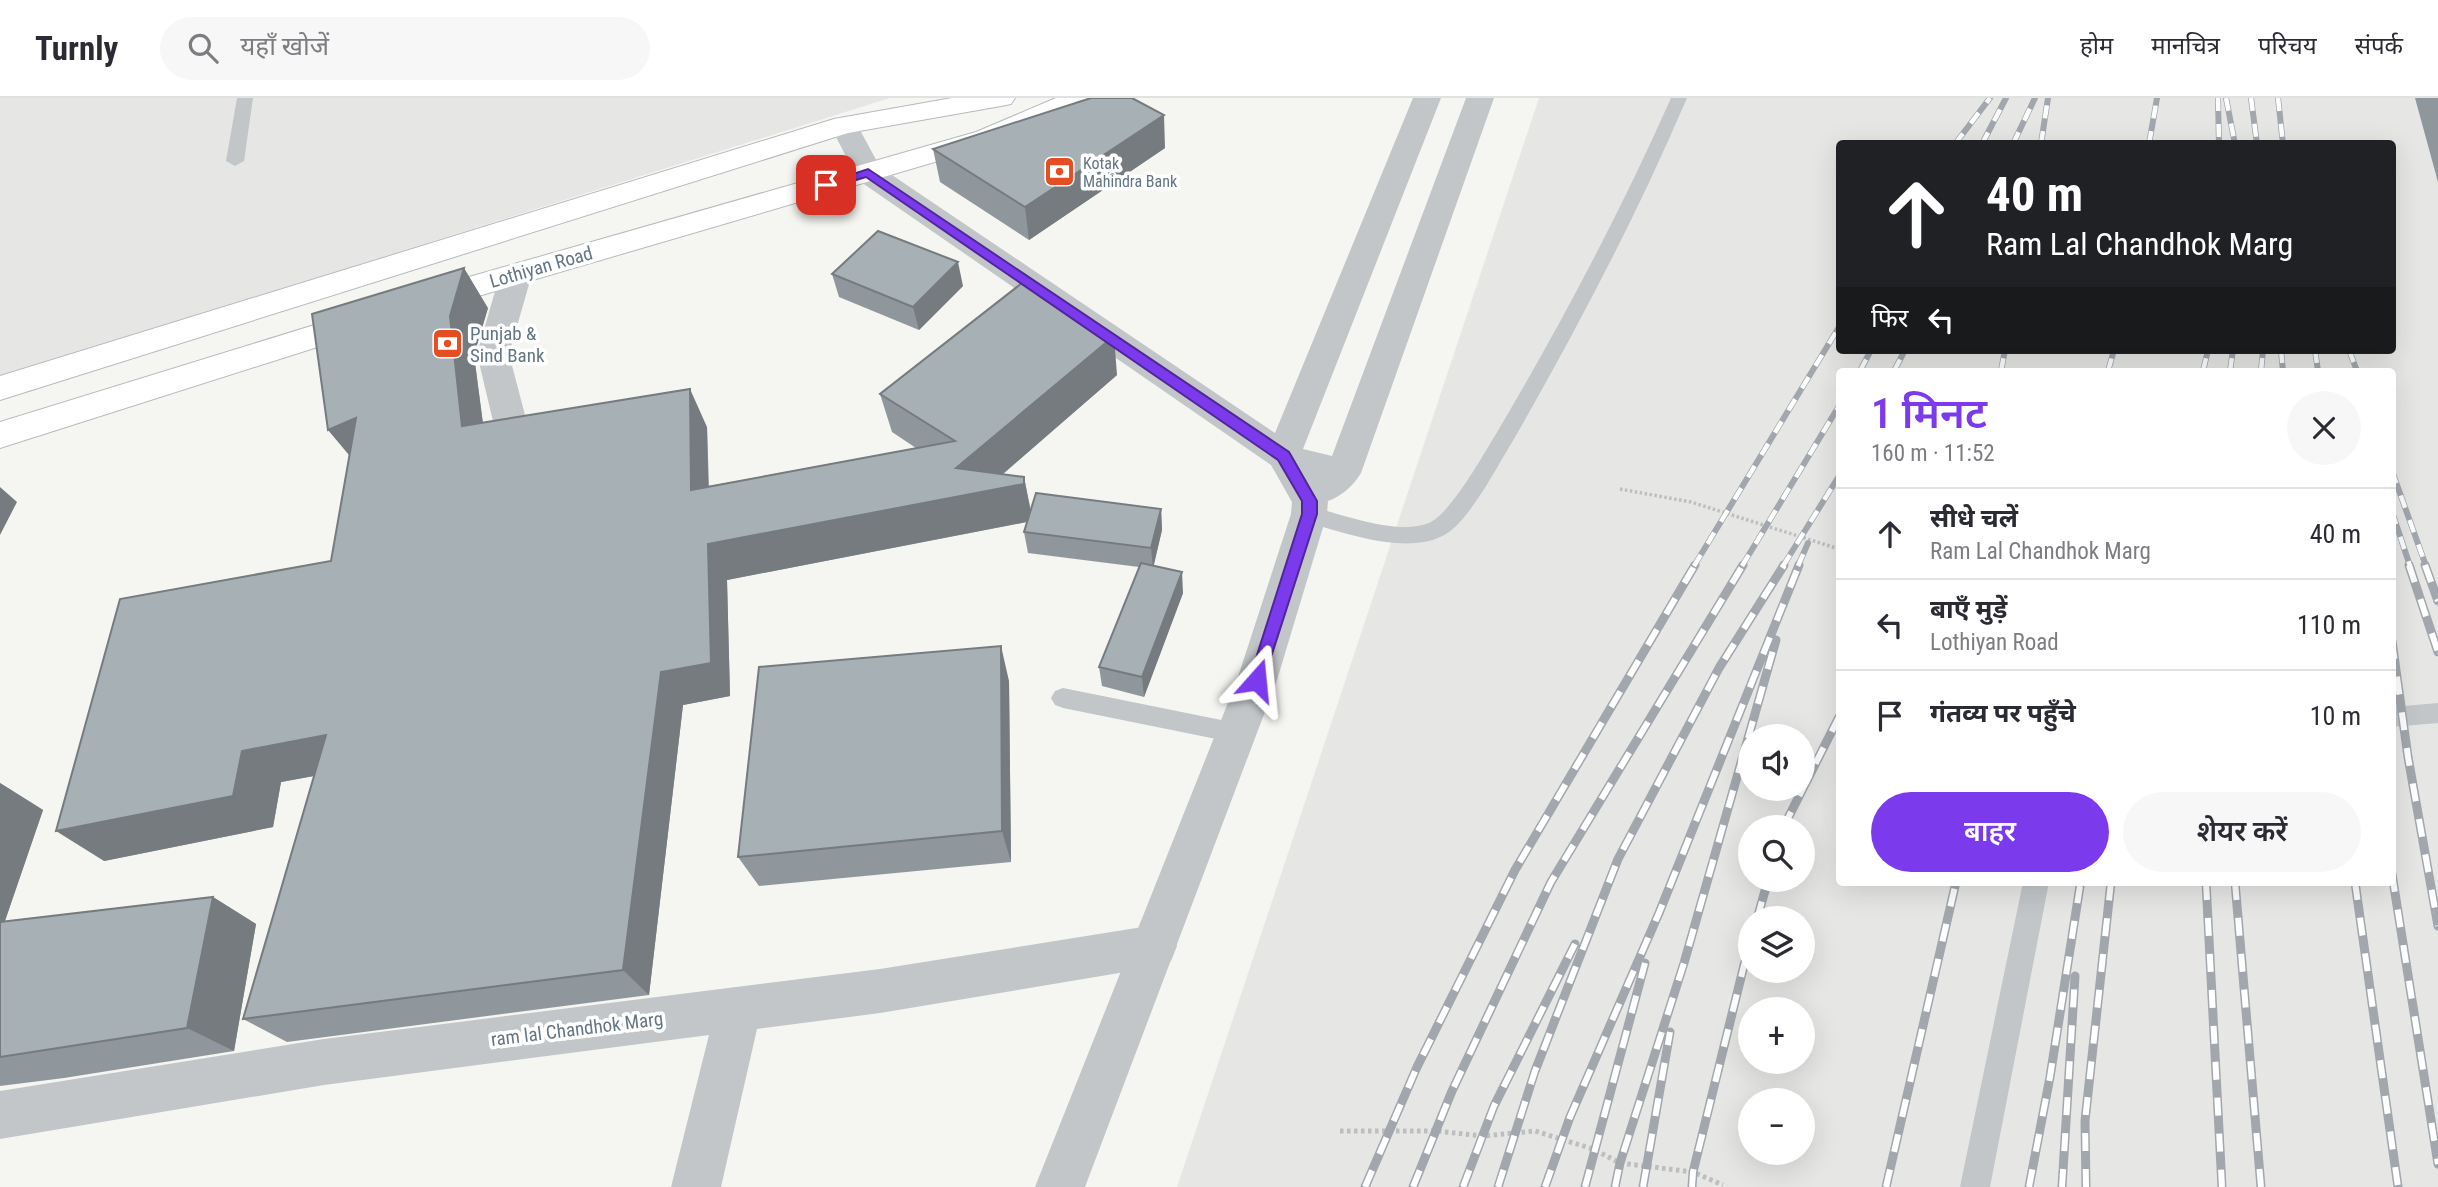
<!DOCTYPE html>
<html lang="hi">
<meta charset="utf-8">
<style>
body{margin:0;font-family:"Roboto Condensed","Noto Sans Devanagari",sans-serif;background:#f7f7f7;color:#2b2b33;height:100vh;display:flex;flex-direction:column;font-size:26px;white-space:nowrap}
*{box-sizing:border-box;margin:0}
p{font-size:23px;color:#7c7c81}
.icon{flex:none;width:38px;height:38px;fill:none;stroke:currentColor;stroke-width:2;stroke-linecap:round;stroke-linejoin:round}
.map{position:relative;flex:1;overflow:hidden}
.sheet{position:absolute;left:1836px;top:270px;width:560px;height:518px;display:flex;flex-direction:column;background:#fff;border-radius:7px;box-shadow:0 7px 28px #0002}
.sheet>*{flex:none}
.top-card{position:absolute;left:1836px;top:42px;width:560px;height:214px;border-radius:7px;box-shadow:0 7px 28px #0002;background:#202124;color:#fff;overflow:hidden}
.controls{position:absolute;left:1738px;top:626px;display:grid;gap:14px}
.controls a{display:grid;place-items:center;width:77px;height:77px;border-radius:50%;background:#fff;box-shadow:0 7px 28px #0002;font-size:35px}
.pin{position:absolute;display:grid;place-items:center;width:60px;height:60px;color:#fff;margin:-30px;border-radius:14px;box-shadow:0 4px 10px #0006}
.me{position:absolute;width:77px;margin:-38px;rotate:18deg;stroke-linejoin:round;filter:drop-shadow(0 0 5px #0008)}
.turn{display:flex;align-items:center;gap:24px;height:147px;padding:0 35px;font-size:32px}
.turn .icon{width:91px;height:91px;stroke-width:2.5}
.turn b{display:block;font-size:49px;line-height:60px}
.then{display:flex;align-items:center;height:66px;padding:0 35px;background:#0003;gap:14px;font-size:26px}
.round{display:grid;place-items:center;flex:none;width:74px;height:74px;border-radius:37px;background:#f7f7f7}
.overview{display:flex;align-items:center;justify-content:space-between;height:119px;padding:0 35px}
h1{font-size:42px;font-weight:600;line-height:52px;color:#7c3aed}
.primary-button{display:flex;gap:14px;margin-top:auto;padding:14px 35px}
.primary-button a{flex:1;height:80px;border-radius:42px;background:#7c3aed;color:#fff;font-size:28px;font-weight:600;line-height:80px;text-align:center}
.primary-button a+a{background:#f7f7f7;color:#2b2b33}
ul{padding:0;list-style:none}
li{display:flex;align-items:center;gap:21px;height:91px;padding:0 35px;border-top:2px solid #e1e1e2}
li div{flex:1}
li b{display:block;font-size:26px}
li em{font-style:normal}
header{display:flex;align-items:center;gap:42px;box-sizing:border-box;height:98px;padding:0 35px;background:#fff;border-bottom:2px solid #e1e1e2}
header strong{font-size:33px}
nav{display:flex;gap:38px;margin-inline-start:auto;font-size:24px}
.search{width:490px;height:63px;background:#f7f7f7;display:flex;align-items:center;gap:18px;box-sizing:border-box;padding:0 24px;border-radius:38px;color:#7c7c81;font-size:26px}
.map>svg:first-child{display:block}
.built{fill:#e6e7e5;fill-rule:evenodd}
.lines{fill:none;stroke-linecap:round;stroke-linejoin:round}
.secondary-casing{stroke:#b4babe;stroke-width:2}
.path-far1{stroke:#bcbec0;stroke-width:3.5;stroke-dasharray:2.5 2.5;stroke-linecap:butt}
.path{stroke:#bcbec0;stroke-width:5;stroke-dasharray:3.5 3.5;stroke-linecap:butt}
.service{fill:#c2c6c9;fill-rule:evenodd}
.minor{fill:#c2c6c9;fill-rule:evenodd}
.tertiary{fill:#c2c6c9;fill-rule:evenodd}
.secondary{fill:#fff;fill-rule:evenodd}
.rail-far1-casing{stroke:#a1a7ad;stroke-width:6}
.rail-casing{stroke:#a1a7ad;stroke-width:9}
.rail-far1{stroke:#fff;stroke-width:4.5;stroke-dasharray:13;stroke-linecap:butt}
.rail{stroke:#fff;stroke-width:6;stroke-dasharray:18;stroke-linecap:butt}
.wall{fill:#90979c}
.shaded-wall{fill:#757b7f}
.building{fill:#a7b0b5;stroke:#757b7f;stroke-width:2}
.route{fill:#7c3aed;stroke:#51269a;stroke-width:2}
.labels{text-anchor:middle;dominant-baseline:central;stroke-width:7;stroke-linejoin:round;paint-order:stroke}
.far-poi-label{font-size:16px;fill:#647583;stroke:#fff;text-anchor:start}
.street-label{font-size:19px;fill:#647583;stroke:#fff}
.poi-label{font-size:19px;fill:#647583;stroke:#fff;text-anchor:start}
</style>
<header>
<strong>Turnly</strong>
<div class="search"><svg class="icon" aria-label="search" viewBox="0 0 24 24"><circle cx="10" cy="10" r="6"/><path d="M15 15l6 6"/></svg>यहाँ खोजें</div>
<nav><a>होम</a><a>मानचित्र</a><a>परिचय</a><a>संपर्क</a></nav>
</header>
<div class="map">
<svg width="2438" height="1089" viewBox="0 0 2438 1089">
<rect width="100%" height="100%" fill="#f5f5f1"/>
<path class="built" d="M0 0H890L0 279Z
M1539 0H2438V1089H1177ZM1839 46H2392V252H1839ZM1839 273H2392V784H1839ZM1750 639H1802V691H1750ZM1750 730H1802V782H1750ZM1750 821H1802V873H1750ZM1750 912H1802V964H1750ZM1750 1003H1802V1055H1750Z"/>
<g class="lines">
<defs>
<path id="secondary" d="M952 0H1015L1011 6 1001 8 848 35 0 302V278L834 21Z
M1056 0H1094L1090 6 996 46 424 214 413 211 408 203 413 195 976 34Z
M363 212 374 215 379 223 374 231 0 350V324Z"/>
</defs>
<use href="#secondary" class="secondary-casing"/>
<path class="path-far1" d="M1620 391 1691 404 1839 451"/>
<path class="path" d="M1340 1033H1436L1483 1038 1535 1033 1593 1051 1620 1065 1693 1074 1723 1087"/>
<path class="service" d="M237 0H253L244 63 235 68 226 63Z
M1671 0H1687C1637 117 1577 231 1514 341 1499 365 1470 422 1446 436 1409 459 1340 434 1301 422L1298 416 1301 410 1309 408C1341 416 1397 438 1429 425 1451 415 1483 357 1496 336 1560 228 1620 115 1671 0Z
M1063 590 1236 625 1244 628 1248 635 1244 642 1236 645 1063 610 1055 607 1051 600 1055 593Z
M2438 605V625L2392 629V609Z
M2023 784H2049L1990 1089H1960Z"/>
<path class="minor" d="M516 165 527 169 532 176 509 256 531 340 526 349 514 353 502 349 497 340 477 256 500 176 505 169Z
M1155 827 1171 833 1177 848 1171 863 1155 869 880 915 757 931 721 1089H671L709 937 324 987 0 1041V993L324 941 880 871Z"/>
<path class="tertiary" d="M1413 0H1441L1303 351 1332 358 1466 0H1494L1361 375C1353 388 1342 398 1328 403L1327 416 1277 582 1085 1089H1035L1237 582 1291 416 1292 404 1271 367 858 82 830 27 834 21 844 18 854 21 880 69 1275 335Z"/>
<use href="#secondary" class="secondary"/>
<defs>
<path id="rail-far1" d="M2218 0 2219 46
M2226 0 2235 46
M2251 0 2257 46
M2278 0 2283 46
M1955 46 1990 0
M1982 46 2006 0
M2013 46 2035 0
M2041 46 2048 0
M2149 46 2157 0
M2281 252 2283 273
M2315 252 2318 273
M2349 252 2357 273
M1860 273 1871 252
M1894 273 1905 252
M2001 273 2005 252
M2108 273 2114 252
M2203 273 2208 252
M2230 273 2233 252
M2261 273 2263 252
M2392 373 2426 468
M2392 414 2410 468
M1694 468 1839 229
M1742 468 1839 308
M1783 468 1839 378
M1798 468 1808 445"/>
<path id="rail" d="M2409 467 2438 554
M2425 467 2438 503
M2392 543 2408 659 2438 828
M1783 730 1839 619
M2392 776 2438 1066
M2206 784 2222 1089
M2235 784 2261 1089
M2355 784 2398 1089
M1757 821 1768 782
M1365 1089 1417 969 1515 772 1695 467
M1413 1089 1452 993 1551 784 1743 467
M1463 1089 1494 1008 1575 846
M1498 1089 1535 973 1618 761 1719 570 1784 467
M1545 1089 1570 1019 1659 815 1799 467
M1585 1089 1645 865
M1615 1089 1620 1065 1684 865 1776 542
M1643 1089 1670 934
M1692 1089 1693 1074 1750 843
M1886 1089 1956 784
M2029 1089 2050 979 2080 788
M2062 1089 2075 878
M2086 1089 2085 1023 2111 784"/>
</defs>
<use href="#rail-far1" class="rail-far1-casing"/>
<use href="#rail" class="rail-casing"/>
<use href="#rail-far1" class="rail-far1"/>
<use href="#rail" class="rail"/>
</g>
<path class="wall" d="M2415 0H2438V84Z
M1165 50 1029 142 940 84 933 51Z
M832 176 963 188 919 232 839 199Z
M488 210 474 257 483 325 707 329 709 388 916 350 892 334 880 296 1117 277 1002 376 1024 379 1031 413 1161 411 1162 432 1153 468 1183 495 1144 599 1102 588 1099 569 1139 469 1028 455 1024 434 1027 424 727 482 730 598 683 607 649 897 287 944 243 921 314 678 281 684 273 729 104 763 331 463Z
M1009 583 1011 764 759 788 738 759Z
M0 685 43 712 5 823 213 799 256 826 234 953 64 980 0 988Z"/>
<path class="shaded-wall" d="M1164 17 1165 50 1029 142 1025 109Z
M958 164 963 188 919 232 913 209Z
M464 170 488 210 474 257 488 366 462 328 450 218Z
M1114 238 1117 277 981 395 1024 379 1031 416V423L727 482 730 598 683 607 649 897 623 872 661 574 708 446 956 370Z
M690 291 707 329 709 429 691 392Z
M356 320 359 369 328 332Z
M0 389 17 404 0 437Z
M1161 411 1162 432 1153 471 1151 450Z
M1182 474 1183 495 1144 599 1142 579Z
M1001 548 1009 583 1011 764 1002 733Z
M326 637 362 669 281 684 273 729 104 763 56 733 242 653Z
M0 685 43 712 0 837Z
M213 799 256 826 234 953 187 930Z"/>
<path class="building" d="M1091 0H1132L1164 17 1025 109 933 51Z
M878 133 958 164 913 209 832 176Z
M464 170 450 218 462 328 690 291 691 392 955 343 880 296 1022 185 1114 238 956 370 1024 379V386L708 446 711 565 661 574 623 872 243 921 326 637 242 653 233 698 56 733 120 501 331 463 356 320 328 332 312 216Z
M1036 395 1161 411 1151 450 1024 434Z
M1141 465 1182 474 1142 579 1099 569Z
M1001 548 1002 733 738 759 759 569Z
M213 799 187 930 0 959V824Z"/>
<path class="route" d="M868 71 1289 354 1317 403V416L1262 587H1251L1249 582 1302 416V403L1278 362 866 79 826 91 820 87Z"/>
<defs>
<symbol id="bank-square" viewBox="-11 -11 22 22"><rect x="-9" y="-9" width="18" height="18" rx="4" fill="#e54e22" stroke="#fff"/><path d="M-6-4H6V4H-6ZM0-2.3a2.3 2.3 0 1 0 0 4.6a2.3 2.3 0 1 0 0-4.6Z" fill="#fff"/></symbol>
</defs>
<g fill-rule="evenodd">
<use href="#bank-square" x="1042" y="56" width="35" height="35"/>
<use href="#bank-square" x="430" y="228" width="35" height="35"/>
</g>
<g class="labels">
<g class="far-poi-label">
<text x="1083" y="65">Kotak<tspan x="1083" dy="18">Mahindra Bank</tspan></text>
</g>
<g class="street-label">
<text transform="translate(541 169) rotate(-16)">Lothiyan Road</text>
<text transform="translate(577 931) rotate(-7)">ram lal Chandhok Marg</text>
</g>
<g class="poi-label">
<text x="470" y="235">Punjab &amp;<tspan x="470" dy="22">Sind Bank</tspan></text>
</g>
</g>
</svg>
<div class="controls">
<a><svg class="icon" aria-label="sound" viewBox="0 0 24 24"><path d="M4 9h4l5-4v14l-5-4H4zM17 9q2 3 0 6"/></svg></a>
<a><svg class="icon" aria-label="search" viewBox="0 0 24 24"><circle cx="10" cy="10" r="6"/><path d="M15 15l6 6"/></svg></a>
<a><svg class="icon" aria-label="layers" viewBox="0 0 24 24"><path d="M12 4l9 5-9 5-9-5zM3 14l9 5 9-5"/></svg></a>
<a>+</a>
<a>−</a>
</div>
<div class="pin" style="left:826px;top:87px;background:#d93025"><svg class="icon" aria-label="arrive" viewBox="0 0 24 24"><path d="M6 21V4h12l-3 4 3 4H6"/></svg></div>
<svg class="me" style="left:1257px;top:582px" viewBox="-20 -20 40 40"><path d="M0-17L14 15 0 8-14 15z" fill="#7c3aed" stroke="#fff" stroke-width="4"/></svg>
<div class="top-card">
<div class="turn"><svg class="icon" aria-label="ahead" viewBox="0 0 24 24"><path d="M12 20V5M6 11l6-6 6 6"/></svg><div><b>40 m</b>Ram Lal Chandhok Marg</div></div>
<div class="then">फिर<svg class="icon" aria-label="left" viewBox="0 0 24 24"><path d="M17 20v-9H6M10 6l-5 5 5 5"/></svg></div>
</div>
<section class="sheet">
<div class="overview"><div><h1>1 मिनट</h1><p>160 m · 11:52</p></div><a class="round"><svg class="icon" aria-label="close" viewBox="0 0 24 24"><path d="M6 6l12 12M18 6L6 18"/></svg></a></div>
<ul>
<li><svg class="icon" aria-label="ahead" viewBox="0 0 24 24"><path d="M12 20V5M6 11l6-6 6 6"/></svg><div><b>सीधे चलें</b><p>Ram Lal Chandhok Marg</p></div><em>40 m</em></li>
<li><svg class="icon" aria-label="left" viewBox="0 0 24 24"><path d="M17 20v-9H6M10 6l-5 5 5 5"/></svg><div><b>बाएँ मुड़ें</b><p>Lothiyan Road</p></div><em>110 m</em></li>
<li><svg class="icon" aria-label="arrive" viewBox="0 0 24 24"><path d="M6 21V4h12l-3 4 3 4H6"/></svg><div><b>गंतव्य पर पहुँचे</b></div><em>10 m</em></li>
</ul>
<div class="primary-button"><a>बाहर</a><a>शेयर करें</a></div>
</section>
</div>
